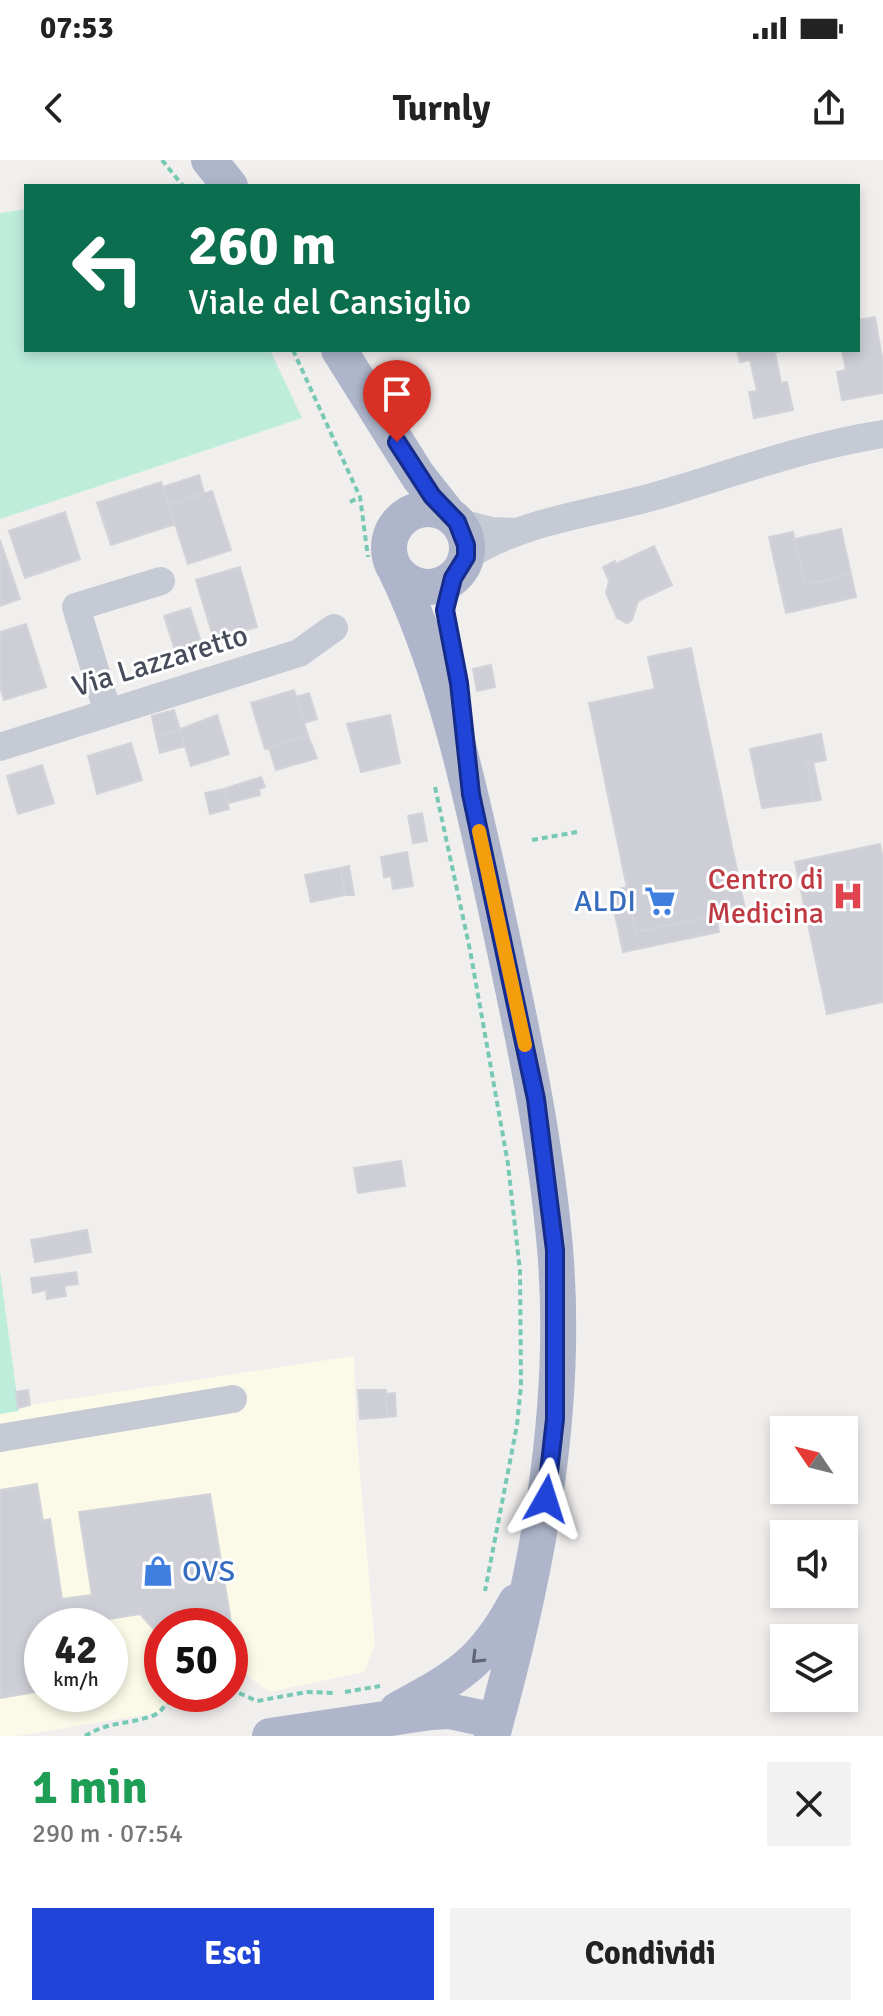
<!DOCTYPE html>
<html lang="it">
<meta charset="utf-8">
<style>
body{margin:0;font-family:Signika,sans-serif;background:#f2f2f2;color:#222;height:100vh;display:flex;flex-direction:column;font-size:30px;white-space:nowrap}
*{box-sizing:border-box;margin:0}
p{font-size:26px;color:#767676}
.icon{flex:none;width:44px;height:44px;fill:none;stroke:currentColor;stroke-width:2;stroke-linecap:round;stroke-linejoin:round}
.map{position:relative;height:1576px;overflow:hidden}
.drawer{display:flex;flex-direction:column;background:#fff;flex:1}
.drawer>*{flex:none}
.hud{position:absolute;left:24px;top:24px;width:836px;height:168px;border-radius:0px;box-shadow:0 4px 12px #0003;background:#0b6e4f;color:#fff;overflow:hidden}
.needle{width:52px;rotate:305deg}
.tools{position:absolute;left:770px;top:1256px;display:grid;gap:16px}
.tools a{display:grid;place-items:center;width:88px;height:88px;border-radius:0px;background:#fff;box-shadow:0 4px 12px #0003;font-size:40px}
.speed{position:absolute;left:24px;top:1448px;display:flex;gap:16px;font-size:40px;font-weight:700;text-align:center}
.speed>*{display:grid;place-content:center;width:104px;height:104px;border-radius:50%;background:#fff;box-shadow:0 4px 12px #0003;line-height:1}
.speed small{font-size:20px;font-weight:400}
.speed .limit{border:12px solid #d22;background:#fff;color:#111}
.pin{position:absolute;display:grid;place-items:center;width:68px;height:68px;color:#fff;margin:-82px -34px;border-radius:50% 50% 50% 0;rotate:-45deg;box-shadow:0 0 8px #0007}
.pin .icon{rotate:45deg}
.me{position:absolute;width:88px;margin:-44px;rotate:6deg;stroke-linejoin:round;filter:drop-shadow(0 0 6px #0008)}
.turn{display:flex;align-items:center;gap:28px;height:168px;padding:0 32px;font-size:36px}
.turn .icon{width:104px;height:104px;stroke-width:2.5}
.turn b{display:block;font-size:56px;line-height:68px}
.round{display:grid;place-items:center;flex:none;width:84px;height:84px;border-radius:0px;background:#f2f2f2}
.overview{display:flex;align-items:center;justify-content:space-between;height:136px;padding:0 32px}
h1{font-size:48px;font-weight:700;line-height:60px;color:#1e9e55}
.action{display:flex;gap:16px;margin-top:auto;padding:16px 32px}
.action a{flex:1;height:92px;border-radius:0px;background:#2043d8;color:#fff;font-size:32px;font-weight:700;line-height:92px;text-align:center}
.action a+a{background:#f2f2f2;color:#222}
.status{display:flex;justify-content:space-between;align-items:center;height:56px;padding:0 40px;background:#fff;direction:ltr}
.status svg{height:22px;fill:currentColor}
header{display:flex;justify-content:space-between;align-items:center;height:104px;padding:0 32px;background:#fff;font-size:36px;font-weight:700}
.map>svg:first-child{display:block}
.commercial{fill:#fbfae8;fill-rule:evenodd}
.green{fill:#beeddc}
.building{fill:#cecfd6;stroke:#d2d3d9;stroke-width:2}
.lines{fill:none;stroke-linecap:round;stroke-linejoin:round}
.path{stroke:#77c9b5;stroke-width:4;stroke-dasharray:6 4;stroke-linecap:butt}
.minor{stroke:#c5cad5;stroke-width:28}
.major{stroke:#afb6cc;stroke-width:36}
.oneway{stroke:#616677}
.route-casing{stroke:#152c8c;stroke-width:20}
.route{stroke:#2043d8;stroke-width:14}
.slow{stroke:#f59e0b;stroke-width:14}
.labels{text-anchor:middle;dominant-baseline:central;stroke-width:6;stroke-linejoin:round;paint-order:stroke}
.street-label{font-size:30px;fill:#474c5b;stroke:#fff}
.health-label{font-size:30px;fill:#be3a42;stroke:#fff;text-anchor:end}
.shop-label{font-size:30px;fill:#366cbe;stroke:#fff;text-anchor:end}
</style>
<div class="status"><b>07:53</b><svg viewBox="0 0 49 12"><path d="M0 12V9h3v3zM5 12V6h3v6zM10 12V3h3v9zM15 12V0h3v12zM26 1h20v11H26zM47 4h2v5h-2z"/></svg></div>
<header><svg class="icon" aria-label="back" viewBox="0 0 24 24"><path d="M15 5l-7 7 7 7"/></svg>Turnly<svg class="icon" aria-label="share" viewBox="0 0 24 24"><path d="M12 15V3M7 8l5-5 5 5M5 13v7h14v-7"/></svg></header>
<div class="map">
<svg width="883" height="1576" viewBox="0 0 883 1576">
<rect width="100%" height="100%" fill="#f1efee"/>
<path class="commercial" d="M354 1196 356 1268 375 1486 364 1512 269 1532 247 1515 230 1518V1466H162V1534H170L161 1552 16 1576H0V1254L30 1245ZM42 1466H110V1534H42Z"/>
<path class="green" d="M26 49V190H270L302 258 0 359V53Z
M0 1111 19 1251 0 1254Z"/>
<path class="building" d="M875 157 883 203V233L842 240 837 212 846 210 842 190H834H858V160Z
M737 190H782L775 193 781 223 787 222 793 250 754 258 749 232 757 231 750 200 740 202Z
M199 315 204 333 169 345 163 327Z
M161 322 175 364 111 385 97 343Z
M212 331 231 390 188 404 169 345Z
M65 352 80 399 25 418 9 371Z
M841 369 851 414 805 425 795 379Z
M793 372 805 425 851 414 856 437 786 453 769 377Z
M0 380 20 439 0 446Z
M654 386 672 425 638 441 632 460 627 463 617 458 606 433 609 421 603 407 615 401 616 404Z
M240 407 257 467 214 480 196 420Z
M190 448 204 491 178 499 164 456Z
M26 464 46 527 4 540 0 526V472Z
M691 488 745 749 636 772 589 543 655 529 648 497Z
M491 505 495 527 477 531 473 509Z
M294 530 308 576 265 589 251 543Z
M309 533 317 559 304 563 296 537Z
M174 550 180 569 156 576 152 556Z
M217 555 229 594 191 606 180 569Z
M390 555 400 603 361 612 347 564Z
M180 569 185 586 160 593 156 576Z
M821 574 826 600 807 604 814 641 762 648 750 589Z
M308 576 317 598 276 610 269 588Z
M131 583 142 620 97 634 88 596Z
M813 602 821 640 814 641 807 604Z
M42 605 54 643 18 654 7 616Z
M261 617 265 627 259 629 260 635 228 643 224 629Z
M224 629 229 649 210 654 205 633Z
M422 653 427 681 413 683 408 656Z
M880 684 883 698V842L827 854 795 702Z
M407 692 413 726 393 729 391 716 384 717 381 697Z
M349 706 354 735H345L340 708Z
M340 708 345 735 311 742 305 715Z
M627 727 636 772 716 755 719 772 623 792 610 731Z
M401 1001 405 1026 358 1033 354 1008Z
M87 1070 91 1092 35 1102 31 1080Z
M76 1112 78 1124 64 1126 66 1136 47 1139 46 1130 33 1133 31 1118Z
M28 1230 30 1245 18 1248 16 1232Z
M358 1230H386L387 1257 360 1259Z
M395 1233 396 1256 387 1257 386 1234Z
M37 1324 43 1361 50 1359 62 1439 92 1435 79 1352 210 1334 231 1462 206 1466H162V1473L158 1474 140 1454 103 1460 100 1466H42V1531L0 1538V1330Z"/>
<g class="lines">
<path class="path" d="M162 0 183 26
M293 190 360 337 368 397
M350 342 360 337
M435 627 470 790 508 1004 520 1111 521 1226 517 1265 485 1431
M532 680 577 672
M230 1529 257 1541 307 1532 336 1533
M345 1532 380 1526
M85 1576C109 1561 127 1565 152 1556 166 1551 161 1541 183 1537"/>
<path class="minor" d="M457 362 491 371 515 372
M466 397C521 361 590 354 652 337 729 315 804 286 883 274
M108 553 76 447 161 421
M0 587 299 493 334 468
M0 1278 233 1239"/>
<path class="major" d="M209 0 230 26
M339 190 418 316 448 354
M389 388a39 39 0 1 1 78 0a39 39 0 1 1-78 0Z
M395 409C446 515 471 634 496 749 520 861 545 973 555 1088 569 1254 536 1417 492 1576
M397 1550C456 1518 483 1504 516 1442
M270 1576 431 1552 449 1551 496 1561"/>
</g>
<defs><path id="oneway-chevron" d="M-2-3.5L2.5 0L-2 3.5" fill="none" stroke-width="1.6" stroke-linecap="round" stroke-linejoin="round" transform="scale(2)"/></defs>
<use class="oneway" href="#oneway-chevron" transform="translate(477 1498) rotate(135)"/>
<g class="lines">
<defs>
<path id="route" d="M397 282 432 336 457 362 466 385V397L453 418 445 450 459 523 471 634 536 939 555 1090V1259L546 1339"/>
</defs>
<use href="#route" class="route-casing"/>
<use href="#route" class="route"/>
<path class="slow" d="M479 671 525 885"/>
</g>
<defs>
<symbol id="hospital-bare" viewBox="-9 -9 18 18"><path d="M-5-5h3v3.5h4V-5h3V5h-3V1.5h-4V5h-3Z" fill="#e0444e" stroke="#fff" stroke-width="2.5" paint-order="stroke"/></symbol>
<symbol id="supermarket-bare" viewBox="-9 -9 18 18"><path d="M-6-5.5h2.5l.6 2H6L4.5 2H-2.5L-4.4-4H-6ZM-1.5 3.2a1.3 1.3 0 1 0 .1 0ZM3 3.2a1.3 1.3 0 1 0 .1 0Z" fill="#3f7fe0" stroke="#fff" stroke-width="2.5" paint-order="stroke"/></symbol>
<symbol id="shop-bare" viewBox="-9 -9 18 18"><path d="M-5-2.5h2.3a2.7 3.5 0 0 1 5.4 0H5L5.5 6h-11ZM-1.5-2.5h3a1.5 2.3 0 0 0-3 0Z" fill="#3f7fe0" stroke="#fff" stroke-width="2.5" paint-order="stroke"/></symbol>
</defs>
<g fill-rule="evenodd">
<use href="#hospital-bare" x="826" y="714" width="44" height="44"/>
<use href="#supermarket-bare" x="638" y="719" width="44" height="44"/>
<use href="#shop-bare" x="136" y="1389" width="44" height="44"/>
</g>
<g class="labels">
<g class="street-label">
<text transform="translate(160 501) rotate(-17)">Via Lazzaretto</text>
</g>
<g class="health-label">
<text x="824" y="719">Centro di<tspan x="824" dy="34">Medicina</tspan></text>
</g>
<g class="shop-label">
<text x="636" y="741">ALDI</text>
<text x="182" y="1411" text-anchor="start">OVS</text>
</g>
</g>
</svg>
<div class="tools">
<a><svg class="needle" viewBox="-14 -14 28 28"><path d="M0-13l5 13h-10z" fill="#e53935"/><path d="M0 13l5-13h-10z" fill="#767676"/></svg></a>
<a><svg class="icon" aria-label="sound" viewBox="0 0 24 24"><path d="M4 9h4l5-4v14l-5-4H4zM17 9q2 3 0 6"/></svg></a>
<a><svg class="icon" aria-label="layers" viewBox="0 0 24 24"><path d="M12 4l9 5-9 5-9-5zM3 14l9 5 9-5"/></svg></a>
</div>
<div class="speed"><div>42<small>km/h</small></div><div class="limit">50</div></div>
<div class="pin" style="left:397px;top:282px;background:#d93025"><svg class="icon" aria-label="arrive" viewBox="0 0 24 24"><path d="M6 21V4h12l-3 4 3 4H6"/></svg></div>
<svg class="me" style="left:546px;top:1339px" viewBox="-20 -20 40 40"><path d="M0-17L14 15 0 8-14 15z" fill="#2043d8" stroke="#fff" stroke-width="4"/></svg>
<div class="hud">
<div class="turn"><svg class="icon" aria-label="left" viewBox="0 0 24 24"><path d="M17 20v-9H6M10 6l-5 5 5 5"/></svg><div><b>260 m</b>Viale del Cansiglio</div></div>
</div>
</div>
<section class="drawer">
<div class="overview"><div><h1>1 min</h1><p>290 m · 07:54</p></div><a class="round"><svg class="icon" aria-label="close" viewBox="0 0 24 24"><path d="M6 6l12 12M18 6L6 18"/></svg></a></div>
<div class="action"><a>Esci</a><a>Condividi</a></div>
</section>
